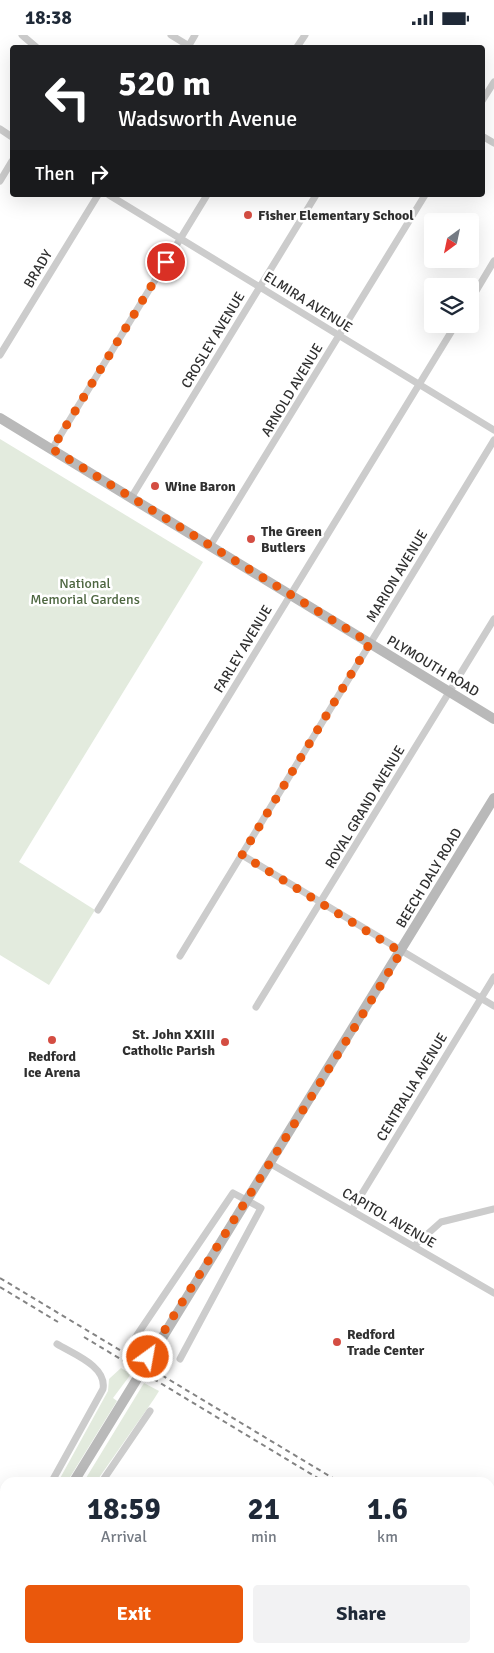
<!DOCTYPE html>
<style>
body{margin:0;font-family:Signika,sans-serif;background:#f2f2f3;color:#1f2937;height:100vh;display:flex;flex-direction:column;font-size:19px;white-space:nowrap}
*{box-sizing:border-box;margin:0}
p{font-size:16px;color:#747a83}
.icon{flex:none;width:28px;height:28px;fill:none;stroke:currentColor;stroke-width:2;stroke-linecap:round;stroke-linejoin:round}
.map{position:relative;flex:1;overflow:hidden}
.drawer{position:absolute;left:0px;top:1442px;width:495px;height:176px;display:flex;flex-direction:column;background:#fff;border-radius:15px 15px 0 0;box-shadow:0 5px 20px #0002}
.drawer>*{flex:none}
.top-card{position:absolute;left:10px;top:10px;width:475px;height:152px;border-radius:5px;box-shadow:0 5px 20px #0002;background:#202124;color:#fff;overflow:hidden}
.needle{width:32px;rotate:213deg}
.tools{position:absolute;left:424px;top:178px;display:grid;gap:10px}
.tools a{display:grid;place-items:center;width:55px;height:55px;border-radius:5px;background:#fff;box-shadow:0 5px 20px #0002;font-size:25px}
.pin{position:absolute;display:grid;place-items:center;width:42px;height:42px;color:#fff;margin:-21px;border:2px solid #fff;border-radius:50%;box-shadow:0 1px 5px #0007}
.me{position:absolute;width:55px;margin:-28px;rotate:32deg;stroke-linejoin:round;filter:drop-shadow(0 0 4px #0008)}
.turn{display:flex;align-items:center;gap:18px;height:105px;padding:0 25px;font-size:22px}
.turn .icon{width:65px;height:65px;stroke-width:2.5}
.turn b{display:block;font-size:35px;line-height:42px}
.then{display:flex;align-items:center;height:48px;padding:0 25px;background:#0003;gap:10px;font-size:19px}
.eta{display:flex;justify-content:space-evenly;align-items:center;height:85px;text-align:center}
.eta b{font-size:30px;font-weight:700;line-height:35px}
.action{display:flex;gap:10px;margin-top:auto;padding:10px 25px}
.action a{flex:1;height:58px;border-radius:5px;background:#ea580c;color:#fff;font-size:20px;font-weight:700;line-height:58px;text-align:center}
.action a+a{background:#f2f2f3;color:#1f2937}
.status{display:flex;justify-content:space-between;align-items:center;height:35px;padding:0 25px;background:#fff;direction:ltr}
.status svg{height:14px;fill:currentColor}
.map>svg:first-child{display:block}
.green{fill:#e3ebde}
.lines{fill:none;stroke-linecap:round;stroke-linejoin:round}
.minor{stroke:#ccc;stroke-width:7}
.secondary{stroke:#b9b9b9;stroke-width:10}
.rail{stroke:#848484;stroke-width:2;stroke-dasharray:5 4;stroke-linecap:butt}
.route{stroke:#ea580c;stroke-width:9;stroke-dasharray:0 16.2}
.poi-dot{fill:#d44d42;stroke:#fff;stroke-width:2}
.labels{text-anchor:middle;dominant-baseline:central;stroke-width:5;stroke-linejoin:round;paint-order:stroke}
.poi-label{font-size:14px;font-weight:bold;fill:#2f2f2f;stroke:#fff;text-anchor:start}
.street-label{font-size:14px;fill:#2f2f2f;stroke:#fff}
.park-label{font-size:14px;fill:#4d6640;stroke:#fff}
</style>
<div class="status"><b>18:38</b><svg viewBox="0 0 49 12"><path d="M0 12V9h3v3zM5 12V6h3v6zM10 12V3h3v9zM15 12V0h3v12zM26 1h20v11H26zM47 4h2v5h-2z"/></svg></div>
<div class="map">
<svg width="494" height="1618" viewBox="0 0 494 1618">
<rect width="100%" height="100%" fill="#fff"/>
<path class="green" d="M0 404 203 527 19 827 95 875 49 950 0 920Z
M121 1333 131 1339 113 1363 117 1366 67 1447H58L108 1356 109 1344Z
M144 1348 159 1356 154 1364 96 1447 83 1448Z"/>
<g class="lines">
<path class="minor" d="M22 0 36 12
M171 0 189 11
M188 12 195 0
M297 12 305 0
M482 66 494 47
M0 94 12 102
M482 101 494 108
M0 146 12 126
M109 160 494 395
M470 266 494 226
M0 320 98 160
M52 414 207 160
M131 463 316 160
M210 511 425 160
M242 820 494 971
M98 875 456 289
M180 921 494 405
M256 972 494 584
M271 1129 494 1258
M352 1175 494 942
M414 1211 441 1187 494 1174
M135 1303 233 1158 261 1173 180 1324
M51 1448 103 1354C107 1331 73 1319 57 1309
M101 1448 150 1376
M94 1614 101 1618
M79 1618 82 1614
M189 1618 191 1614
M297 1618 300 1614"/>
<path class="secondary" d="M0 383 494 684
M73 1448 494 763
M0 1567 5 1559"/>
<path class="rail" d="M0 1243 341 1448
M0 1252 58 1287
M84 1302 326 1448
M490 1536 494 1538"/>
</g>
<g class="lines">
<path class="route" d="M148 1322C232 1187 318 1053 401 917L242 820 370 608 52 414 166 227"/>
</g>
<g class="poi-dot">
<circle cx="248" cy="180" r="5"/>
<circle cx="155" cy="451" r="5"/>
<circle cx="251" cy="504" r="5"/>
<circle cx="52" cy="1005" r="5"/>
<circle cx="225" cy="1007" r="5"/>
<circle cx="337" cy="1307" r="5"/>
</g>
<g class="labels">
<g class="poi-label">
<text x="258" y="180">Fisher Elementary School</text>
<text x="165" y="451">Wine Baron</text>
<text x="261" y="496">The Green<tspan x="261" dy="16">Butlers</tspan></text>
<text x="215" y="999" text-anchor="end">St. John XXIII<tspan x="215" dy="16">Catholic Parish</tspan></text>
<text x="52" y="1021" text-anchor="middle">Redford<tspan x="52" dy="16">Ice Arena</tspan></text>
<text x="347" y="1299">Redford<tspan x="347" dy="16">Trade Center</tspan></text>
</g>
<g class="street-label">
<text transform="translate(38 234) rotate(-59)">BRADY</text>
<text transform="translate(308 267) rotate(32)">ELMIRA AVENUE</text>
<text transform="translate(213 305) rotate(-59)">CROSLEY AVENUE</text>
<text transform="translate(292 355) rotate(-59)">ARNOLD AVENUE</text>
<text transform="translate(397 541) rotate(-59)">MARION AVENUE</text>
<text transform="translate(243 614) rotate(-59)">FARLEY AVENUE</text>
<text transform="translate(433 631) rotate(31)">PLYMOUTH ROAD</text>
<text transform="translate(365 772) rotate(-59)">ROYAL GRAND AVENUE</text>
<text transform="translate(429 843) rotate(-59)">BEECH DALY ROAD</text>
<text transform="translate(412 1052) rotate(-59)">CENTRALIA AVENUE</text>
<text transform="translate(389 1183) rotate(30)">CAPITOL AVENUE</text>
</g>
<g class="park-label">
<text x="85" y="548">National<tspan x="85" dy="16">Memorial Gardens</tspan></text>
</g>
</g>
</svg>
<div class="tools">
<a><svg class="needle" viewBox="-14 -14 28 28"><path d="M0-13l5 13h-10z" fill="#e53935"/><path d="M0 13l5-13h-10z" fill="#747a83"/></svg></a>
<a><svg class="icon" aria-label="layers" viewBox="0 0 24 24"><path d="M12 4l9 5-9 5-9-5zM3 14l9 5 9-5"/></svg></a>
</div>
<div class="pin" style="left:166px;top:227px;background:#d93025"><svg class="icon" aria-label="arrive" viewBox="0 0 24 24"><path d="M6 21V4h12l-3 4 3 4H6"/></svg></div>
<svg class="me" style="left:148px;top:1322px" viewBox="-20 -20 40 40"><circle r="17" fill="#ea580c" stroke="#fff" stroke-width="3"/><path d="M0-11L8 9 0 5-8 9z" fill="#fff"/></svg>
<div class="top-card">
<div class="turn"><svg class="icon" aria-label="left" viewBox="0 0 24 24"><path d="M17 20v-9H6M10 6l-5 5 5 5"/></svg><div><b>520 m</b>Wadsworth Avenue</div></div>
<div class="then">Then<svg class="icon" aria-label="right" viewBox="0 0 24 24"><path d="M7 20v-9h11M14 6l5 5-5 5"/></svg></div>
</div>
<section class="drawer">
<div class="eta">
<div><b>18:59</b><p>Arrival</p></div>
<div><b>21</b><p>min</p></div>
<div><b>1.6</b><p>km</p></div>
</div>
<div class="action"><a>Exit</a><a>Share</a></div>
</section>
</div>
